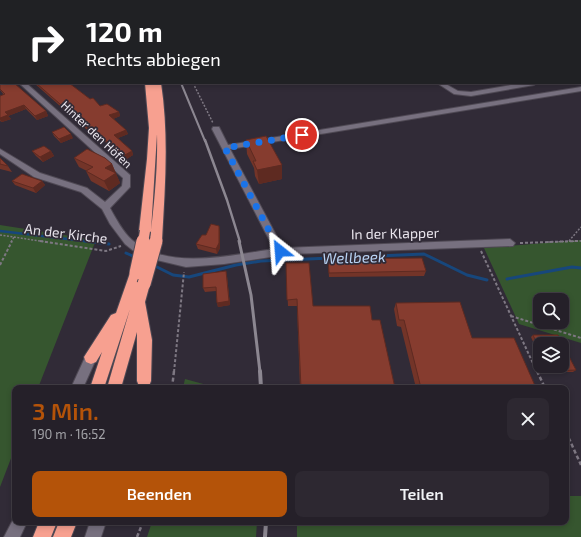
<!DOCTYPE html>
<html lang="de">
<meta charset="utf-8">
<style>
body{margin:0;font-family:"Exo 2",sans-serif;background:#2d2831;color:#f1f3f6;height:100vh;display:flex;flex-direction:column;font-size:15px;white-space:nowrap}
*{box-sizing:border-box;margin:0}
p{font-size:13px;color:#a3a3a8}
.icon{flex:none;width:22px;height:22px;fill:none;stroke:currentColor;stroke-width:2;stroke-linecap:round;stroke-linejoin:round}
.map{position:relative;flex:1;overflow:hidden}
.sheet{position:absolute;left:12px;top:385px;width:557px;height:140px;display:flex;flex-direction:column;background:#252029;border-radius:8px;box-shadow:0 2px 6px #0003,0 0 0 1px #423e46}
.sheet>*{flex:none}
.hud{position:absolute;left:0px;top:0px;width:581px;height:84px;box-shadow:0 2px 6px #0003,0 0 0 1px #423e46;background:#202124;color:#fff;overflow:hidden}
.fabs{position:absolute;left:533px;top:293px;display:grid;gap:8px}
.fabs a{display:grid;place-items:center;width:36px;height:36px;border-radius:8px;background:#252029;box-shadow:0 2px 6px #0003,0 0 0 1px #423e46;font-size:20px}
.pin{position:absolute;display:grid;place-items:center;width:34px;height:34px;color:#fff;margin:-17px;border:2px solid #fff;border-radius:50%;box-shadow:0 1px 4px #0007}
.me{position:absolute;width:44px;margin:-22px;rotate:332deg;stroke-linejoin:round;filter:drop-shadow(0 0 3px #0008)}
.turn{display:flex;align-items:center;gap:14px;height:84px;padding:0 20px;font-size:18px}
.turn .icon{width:52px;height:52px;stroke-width:2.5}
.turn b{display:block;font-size:28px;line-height:34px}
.round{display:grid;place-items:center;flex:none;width:42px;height:42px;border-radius:8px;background:#2d2831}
.summary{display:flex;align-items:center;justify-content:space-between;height:68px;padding:0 20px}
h1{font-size:24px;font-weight:600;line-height:30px;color:#b45309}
.cta{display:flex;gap:8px;margin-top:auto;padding:8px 20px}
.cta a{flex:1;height:46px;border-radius:8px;background:#b45309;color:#fff;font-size:16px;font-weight:600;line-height:46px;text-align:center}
.cta a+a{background:#2d2831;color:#f1f3f6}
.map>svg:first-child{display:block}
.green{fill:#36562f;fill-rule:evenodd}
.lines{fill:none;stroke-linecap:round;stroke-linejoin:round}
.stream-far1{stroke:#17477c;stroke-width:2.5}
.stream{stroke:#17477c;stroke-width:3}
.minor-casing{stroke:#4f4954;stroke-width:2}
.highway-casing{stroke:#4f4954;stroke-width:2}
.path-far2{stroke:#7e7883;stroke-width:1.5;stroke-dasharray:2 1.5;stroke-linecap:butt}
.path-far1{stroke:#7e7883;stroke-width:2;stroke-dasharray:3 2;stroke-linecap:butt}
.path{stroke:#7e7883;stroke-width:2.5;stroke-dasharray:4 2.5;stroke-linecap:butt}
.minor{fill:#77707f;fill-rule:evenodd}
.highway{fill:#f7a090;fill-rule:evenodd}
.rail-far3{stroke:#8c8791;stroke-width:2}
.rail-far2{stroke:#8c8791;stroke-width:2.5}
.rail-far1{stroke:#8c8791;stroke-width:3}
.rail{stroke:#8c8791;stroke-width:4}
.highway-bridge-far1-casing{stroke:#4f4954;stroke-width:12;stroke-linecap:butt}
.highway-bridge-casing{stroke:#4f4954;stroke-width:15;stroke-linecap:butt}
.highway-bridge-far1{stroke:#f7a090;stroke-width:10}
.highway-bridge{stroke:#f7a090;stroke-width:13}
.wall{fill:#733428}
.shaded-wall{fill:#5e2a21}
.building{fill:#863c2f;stroke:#5e2a21}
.route{stroke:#1a73e8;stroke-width:7;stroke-dasharray:0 12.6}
.labels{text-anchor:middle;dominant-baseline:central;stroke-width:3.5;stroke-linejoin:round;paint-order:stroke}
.far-street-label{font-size:12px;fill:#e8e4ec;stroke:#312b37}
.street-label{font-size:14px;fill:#e8e4ec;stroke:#312b37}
.water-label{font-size:15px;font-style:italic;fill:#b8d2f3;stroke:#312b37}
</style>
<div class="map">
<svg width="581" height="537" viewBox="0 0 581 537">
<rect width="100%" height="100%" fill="#312b37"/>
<path class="green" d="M0 225 96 240 38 388H15V448L0 487Z
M581 240V343L519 324 484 248ZM540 300H562V322H540Z
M185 379 218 388H183Z
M566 496H581V537H297V522H566Z
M152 522H257L256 537H147Z"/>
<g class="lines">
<path class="stream-far1" d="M0 231 93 242"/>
<path class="stream" d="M85 241 109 244
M126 253 137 258
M153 265 173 275 189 277 236 265 261 261 424 254 467 275 487 280
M507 279 572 267 581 268"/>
<defs>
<path id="minor" d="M104 0H108V1H104Z
M335 0H340V1H335Z
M435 0H441V1H436Z
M0 5H1V8H0Z
M0 21H1V23H0Z
M1 28V33L0 34V29Z
M19 83H26L130 175V187L110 208C116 219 123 232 132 240 168 271 232 255 274 249L212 129 213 127H219L228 145 581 87V91L230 149 283 248 510 239 515 243 513 246 291 254 224 264 186 267 140 256 125 244 110 224 102 209 81 192 34 177 0 154V149L40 173 87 188 105 202 122 186 123 178Z
M437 83H444L458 91 471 92 523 83H537L534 85 471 96 454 94Z
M91 351 95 353 97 357 83 388H71L87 353Z
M15 516V522H27L20 537H4Z
M90 522H106L101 537H85Z"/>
<path id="highway" d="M123 0H129L130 1H124Z
M134 0H140L141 1H135Z
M145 83H153L157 126 153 83H161C169 136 165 187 162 240L160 243 156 244 152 243 150 240C154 205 158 169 157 134L151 231 149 234H141L139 231 147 159 149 128Z
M136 268 140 270 142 273 140 280 144 279 148 280 150 284 145 302 152 340 151 381 149 386 144 388 139 386 137 381V332L121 388H107L130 309 104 388H90L102 352 96 362 91 364 86 362 84 357 111 315 116 313 130 273 132 270Z
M39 522H57L51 537H33Z
M59 522H77L71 537H53Z"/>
</defs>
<use href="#minor" class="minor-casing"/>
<use href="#highway" class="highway-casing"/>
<path class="path-far2" d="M193 83 213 123
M0 235 47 242
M569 241 581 227
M11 242 14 237
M548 242 581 241"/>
<path class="path-far1" d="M40 241 106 251 121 246
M520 243 578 241
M481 251 537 372
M0 265 12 241
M511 316 581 338
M174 372 184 272"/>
<path class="path" d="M537 371 545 388
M172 388 174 371
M566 432 581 465
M137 537 143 522"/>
<use href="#minor" class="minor"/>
<use href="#highway" class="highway"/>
<path class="rail-far3" d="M181 83 205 141"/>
<path class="rail-far2" d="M205 140 227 200 240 242"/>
<path class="rail-far1" d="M239 241 251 295 260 372"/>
<path class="rail" d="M260 371 261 388
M265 537 266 522"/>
<defs>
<path id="highway-bridge-far1" d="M143 242 145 231
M155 242 156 240"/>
<path id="highway-bridge" d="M136 273 143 241
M144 284 156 241"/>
</defs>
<use href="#highway-bridge-far1" class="highway-bridge-far1-casing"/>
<use href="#highway-bridge" class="highway-bridge-casing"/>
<use href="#highway-bridge-far1" class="highway-bridge-far1"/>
<use href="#highway-bridge" class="highway-bridge"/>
</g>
<path class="wall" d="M366 0H425L426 1H366Z
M0 60 16 85 46 111 48 116 37 120 26 109 8 116 11 119 2 122 0 121V96L4 95 0 90Z
M34 83H70H69L90 99 100 106 119 112 120 116 113 119 126 130 128 134 118 138 132 151 133 155 125 160 102 139 100 140 85 128Z
M52 132 73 138 61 143 54 136Z
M246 140 282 179 259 184 255 176 254 168 247 154Z
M32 151H51L54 156 43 162 36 156Z
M0 158 8 166 12 172 0 169Z
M74 158 112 164 120 183 109 191 91 181 86 171H87L79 167Z
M12 181H42L45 185 36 193 15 185Z
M220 231V248L217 254 198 249 196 244 206 235Z
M328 259 426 271 424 276 329 277 328 264Z
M286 263 313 306 372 320 395 388H300L297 306H288Z
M227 276 230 305 218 307 217 303 216 291 205 292 203 288Z
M396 303 472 338 536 388H416L401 327 397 326 394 309Z
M533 335 576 370 573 372H547L544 366H562L540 344V358L531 337Z"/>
<path class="shaded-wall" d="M24 105 26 109 8 116 11 119 2 122 0 120V118L5 112Z
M46 111 48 116 37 120 35 116Z
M119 112 120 116 111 120 109 115Z
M126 130 128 134 116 139 114 135Z
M71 134 73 138 61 143 59 139Z
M100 135 102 139 100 140 98 136Z
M51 151 54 156 43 162 40 157Z
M132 151 133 155 125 160 123 156Z
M112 164 120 183 109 191 104 181 105 168Z
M282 165V179L259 184 257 170Z
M42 181 45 185 36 193 33 188Z
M219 226 220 231V248L217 254 216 249Z
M226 271 230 305 218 307 217 303Z"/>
<path class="building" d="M0 0H100L101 1H1V6Z
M374 0H425L426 1H375Z
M0 49H1V56L0 54Z
M0 60H1V83H14L46 111 35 116 24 105 5 112 8 115 0 118V96L5 94 0 89Z
M36 83H69L90 99 93 98 100 106 107 104 119 112 109 115 126 130 114 135 132 151 123 156 100 135 98 136 83 124Z
M64 127 71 134 59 139 52 132Z
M266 136 282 165 257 170 253 161H256L246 140Z
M44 146 51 151 40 157 32 151Z
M87 149 105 158 112 164 105 168 116 173 104 181 86 171 93 167 74 158Z
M0 158 8 166 0 164Z
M22 174 42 181 33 188 12 181Z
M211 224 219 226V243L216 249 196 244 202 235H206Z
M422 258 426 271 329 273 328 259Z
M286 263H309L313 306H370L372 320H380L395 388H301L297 299 287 300Z
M226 271 229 301 217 303 216 287 203 288V274Z
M460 302 472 338H514L536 388H421L404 320H399L396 303Z
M533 335H558L576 370 549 371 547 366H562V344H540V350Z"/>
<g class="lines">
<path class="route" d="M280 251 225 148 302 135"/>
</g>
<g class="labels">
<g class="far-street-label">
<text transform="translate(97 134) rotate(43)">Hinter den Höfen</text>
</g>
<g class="street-label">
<text transform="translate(66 233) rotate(7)">An der Kirche</text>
<text transform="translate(395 233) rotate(-1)">In der Klapper</text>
</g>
<g class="water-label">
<text transform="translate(354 257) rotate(-2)">Wellbeek</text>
</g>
</g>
</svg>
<div class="fabs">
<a><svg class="icon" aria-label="search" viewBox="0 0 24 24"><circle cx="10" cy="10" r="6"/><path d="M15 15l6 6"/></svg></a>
<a><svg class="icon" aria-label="layers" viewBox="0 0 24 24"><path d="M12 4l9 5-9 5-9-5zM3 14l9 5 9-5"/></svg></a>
</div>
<div class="pin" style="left:302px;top:135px;background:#d93025"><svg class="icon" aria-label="arrive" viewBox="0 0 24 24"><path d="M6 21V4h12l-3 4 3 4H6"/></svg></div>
<svg class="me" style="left:280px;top:251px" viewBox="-20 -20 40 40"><path d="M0-17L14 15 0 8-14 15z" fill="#1a73e8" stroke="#fff" stroke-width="4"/></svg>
<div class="hud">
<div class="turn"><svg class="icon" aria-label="right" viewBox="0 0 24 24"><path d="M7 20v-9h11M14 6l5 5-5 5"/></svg><div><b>120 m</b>Rechts abbiegen</div></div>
</div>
<section class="sheet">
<div class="summary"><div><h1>3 Min.</h1><p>190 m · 16:52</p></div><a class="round"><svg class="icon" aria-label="close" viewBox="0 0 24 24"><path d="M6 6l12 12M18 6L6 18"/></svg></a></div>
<div class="cta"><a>Beenden</a><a>Teilen</a></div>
</section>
</div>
